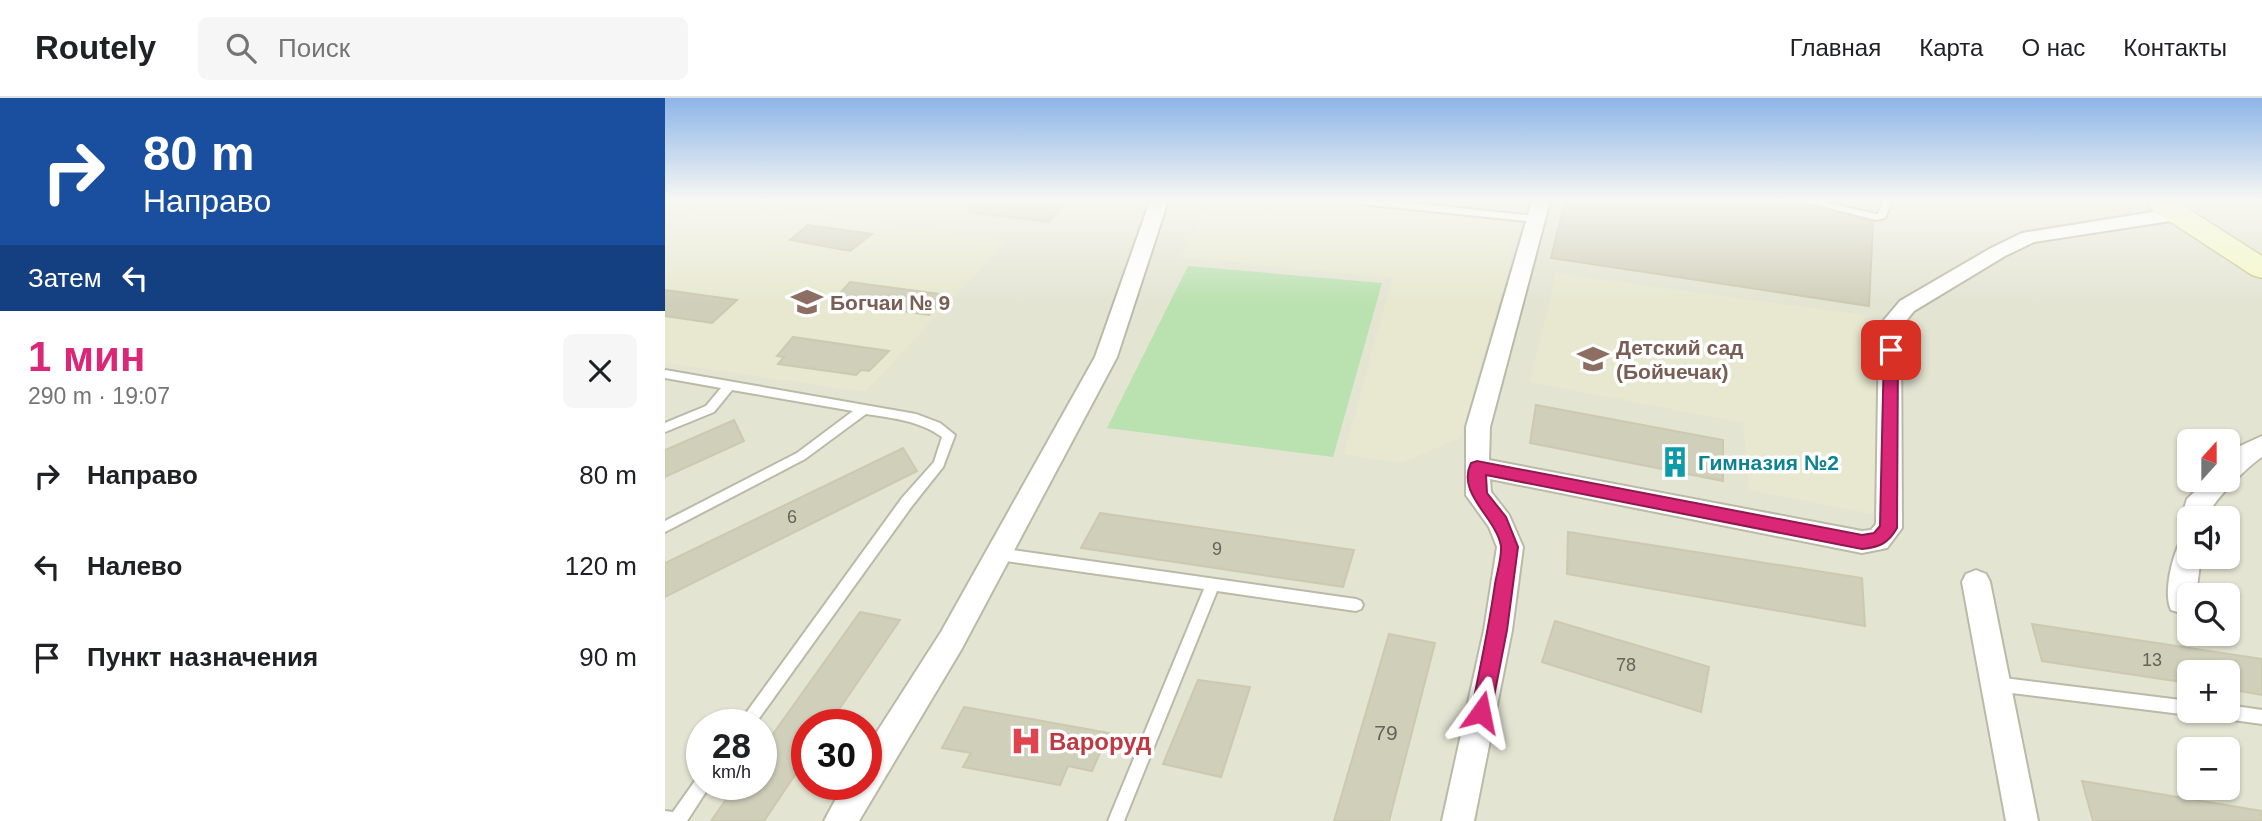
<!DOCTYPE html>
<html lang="ru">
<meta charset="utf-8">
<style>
body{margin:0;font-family:Arial,sans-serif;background:#f6f6f6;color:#202124;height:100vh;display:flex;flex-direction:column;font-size:26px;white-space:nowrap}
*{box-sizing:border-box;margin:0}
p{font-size:23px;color:#757577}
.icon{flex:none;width:38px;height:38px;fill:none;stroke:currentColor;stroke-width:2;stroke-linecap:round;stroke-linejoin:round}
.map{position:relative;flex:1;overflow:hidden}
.panel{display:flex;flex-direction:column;background:#fff;width:665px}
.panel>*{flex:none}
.guide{background:#1a4fa0;color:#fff;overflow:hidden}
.needle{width:46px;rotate:21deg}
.fabs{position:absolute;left:1512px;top:331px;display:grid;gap:14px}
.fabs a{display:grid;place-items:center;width:63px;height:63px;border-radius:10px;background:#fff;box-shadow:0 2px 5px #0004;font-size:35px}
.speed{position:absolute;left:21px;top:611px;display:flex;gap:14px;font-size:35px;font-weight:700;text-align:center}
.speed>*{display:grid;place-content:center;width:91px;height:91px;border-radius:50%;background:#fff;box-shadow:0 2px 5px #0004;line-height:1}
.speed small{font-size:18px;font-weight:400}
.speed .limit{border:10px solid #d22;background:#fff;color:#111}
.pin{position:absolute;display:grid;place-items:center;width:60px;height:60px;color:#fff;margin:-30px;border-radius:14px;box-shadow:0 4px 10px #0006}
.me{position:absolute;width:77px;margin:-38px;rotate:12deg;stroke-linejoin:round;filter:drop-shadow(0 0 5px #0008)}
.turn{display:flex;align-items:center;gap:24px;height:147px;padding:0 28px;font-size:32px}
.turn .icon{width:91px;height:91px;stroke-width:2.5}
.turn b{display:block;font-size:49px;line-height:60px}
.then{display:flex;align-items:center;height:66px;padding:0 28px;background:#0003;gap:14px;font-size:26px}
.round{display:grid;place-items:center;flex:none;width:74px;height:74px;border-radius:10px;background:#f6f6f6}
.overview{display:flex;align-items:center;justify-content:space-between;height:119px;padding:0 28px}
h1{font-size:42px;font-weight:700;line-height:52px;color:#db2777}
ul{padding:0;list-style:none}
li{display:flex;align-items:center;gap:21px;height:91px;padding:0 28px}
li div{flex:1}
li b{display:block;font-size:26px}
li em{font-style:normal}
header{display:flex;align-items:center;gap:42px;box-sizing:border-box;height:98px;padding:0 35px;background:#fff;border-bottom:2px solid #e0e0e0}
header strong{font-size:33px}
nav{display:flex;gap:38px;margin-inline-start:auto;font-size:24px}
.search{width:490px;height:63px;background:#f6f6f6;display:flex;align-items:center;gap:18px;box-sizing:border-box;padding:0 24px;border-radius:10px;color:#757577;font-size:26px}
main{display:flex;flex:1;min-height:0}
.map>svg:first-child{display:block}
.residential{fill:#e3e4d2;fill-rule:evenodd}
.education{fill:#e7e8cf}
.green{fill:#bae1b0}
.building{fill:#d0cfba;stroke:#cbc9ae;stroke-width:2}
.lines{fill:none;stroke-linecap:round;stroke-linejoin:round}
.lane-casing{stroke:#babaa7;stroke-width:4}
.street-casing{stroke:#babaa7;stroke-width:4}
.secondary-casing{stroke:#c5c995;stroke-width:3}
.lane{fill:#fff;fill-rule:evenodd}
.street{fill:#fff;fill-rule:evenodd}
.secondary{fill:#f4f9c5;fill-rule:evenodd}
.route{fill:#db2777;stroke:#8e194d;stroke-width:2}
.labels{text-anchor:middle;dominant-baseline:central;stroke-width:7;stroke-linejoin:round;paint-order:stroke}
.number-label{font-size:18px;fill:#656456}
.education-label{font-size:21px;font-weight:bold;fill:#785e54;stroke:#fff;text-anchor:start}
.culture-label{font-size:21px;font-weight:bold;fill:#0d838f;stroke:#fff;text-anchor:start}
.near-number-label{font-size:21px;fill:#656456}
.near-health-label{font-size:24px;font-weight:bold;fill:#be3a42;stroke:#fff;text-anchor:start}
</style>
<header>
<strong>Routely</strong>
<div class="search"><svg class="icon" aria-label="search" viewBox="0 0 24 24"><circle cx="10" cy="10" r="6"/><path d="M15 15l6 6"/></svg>Поиск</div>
<nav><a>Главная</a><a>Карта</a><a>О нас</a><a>Контакты</a></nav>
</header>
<main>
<section class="panel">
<div class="guide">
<div class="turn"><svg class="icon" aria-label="right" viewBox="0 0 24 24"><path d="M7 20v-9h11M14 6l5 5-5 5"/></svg><div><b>80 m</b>Направо</div></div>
<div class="then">Затем<svg class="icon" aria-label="left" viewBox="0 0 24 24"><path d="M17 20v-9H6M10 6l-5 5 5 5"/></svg></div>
</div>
<div class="overview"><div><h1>1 мин</h1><p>290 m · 19:07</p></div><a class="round"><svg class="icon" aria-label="close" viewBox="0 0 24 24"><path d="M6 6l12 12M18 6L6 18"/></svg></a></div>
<ul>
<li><svg class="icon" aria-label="right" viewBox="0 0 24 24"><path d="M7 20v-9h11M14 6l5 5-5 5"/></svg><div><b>Направо</b></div><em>80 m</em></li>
<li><svg class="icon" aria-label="left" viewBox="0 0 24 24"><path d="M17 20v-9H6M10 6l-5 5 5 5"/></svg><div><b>Налево</b></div><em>120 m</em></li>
<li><svg class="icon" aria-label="arrive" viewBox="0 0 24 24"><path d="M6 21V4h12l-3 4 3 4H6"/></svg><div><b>Пункт назначения</b></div><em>90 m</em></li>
</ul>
</section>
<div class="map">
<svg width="1597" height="723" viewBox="0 0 1597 723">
<rect width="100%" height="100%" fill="#f0f0e4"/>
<path class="residential" d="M0 103H1597V723H0ZM1524 343H1563V382H1524ZM1524 420H1563V458H1524ZM1524 497H1563V536H1524ZM1524 574H1563V612H1524ZM37 626H96V686H37ZM142 626H201V686H142ZM1524 651H1563V690H1524Z"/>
<path class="education" d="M40 103H61L342 143 200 294 0 265V133Z
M543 103H863L795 340 737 365 679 356 727 180 515 159Z
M891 175 1198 217 1221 331 1208 416 1084 392 1078 325 865 284Z"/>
<path class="green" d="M523 168 717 185 668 359 442 330Z"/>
<path class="building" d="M304 103H375L399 106 384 124 304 114Z
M900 103H1134L1208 124 1204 208 886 160Z
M143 127 207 136 185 153 125 142Z
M185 184 282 197 264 217 168 203Z
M0 192 72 202 47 225 0 218Z
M128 239 224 253 204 273 196 272 191 277 113 266 119 259 112 258Z
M871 307 1058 342V383L865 345Z
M69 322 79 343 0 379V352Z
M238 350 252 373 0 499V465Z
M435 415 689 452 678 489 416 450Z
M903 434 1197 480 1200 528 902 476Z
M195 514 235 522 164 626H142V659L99 723H46L72 686H96V653Z
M890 523 1044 569 1036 614 877 564Z
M1367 526 1597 561V597L1563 591V574H1524V585L1377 563Z
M724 536 770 545 724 723H669Z
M533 582 585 589 556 679 498 666Z
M299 609 444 635 427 673 403 668 395 687 298 669 306 655 277 650Z
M1417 683 1597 713V723H1428Z"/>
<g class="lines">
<defs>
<path id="lane" d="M693 103H728L871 118 876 121 871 124 697 106Z
M1136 103H1154L1211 116H1213L1218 103H1227L1220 120 1211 122Z
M0 272 251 316 275 325 290 337 278 369 247 408 90 626H73L237 400 269 364 277 339C255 323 228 320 201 316L140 361 0 434V423L132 355 188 313 67 292 49 314 0 334V325L41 308 56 290 0 280Z
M334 450 691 501 696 503 698 507 696 511 691 513 552 493 459 723H443L539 491 334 462 329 460 327 456 329 452Z
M1331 579 1524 603V612H1530L1524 617 1331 593 1326 591 1324 586 1326 581Z
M1563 607 1597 612V626L1546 619 1541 617 1539 612H1563Z
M37 678V686H46L22 723H0V713L8 714 32 680Z"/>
<path id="street" d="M485 103H503L452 259 296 552 194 723H159L179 686H201V651L276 534 430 259Z
M867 103H885L825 329 824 362 1197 433 1206 432 1211 426 1214 228 1235 203 1326 150 1357 135 1512 110 1521 116 1512 122 1369 144 1340 158 1249 213 1236 229 1237 430 1222 450 1197 455 825 381 826 394 844 417 858 449 847 532 809 723H777L819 532 832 449 824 429 801 397V329Z
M1597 338V359C1584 367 1544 406 1542 420H1524V429L1520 427 1516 420 1522 401 1542 382H1563V360L1573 349Z
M1524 441V458H1536L1531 497H1524V512L1516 515 1506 512C1498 495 1507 460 1515 444Z
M1311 472 1321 476 1325 484 1373 723H1341L1297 484 1301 476Z"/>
<path id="secondary" d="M1483 103H1511L1597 158V180L1587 177 1486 111Z"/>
</defs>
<use href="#lane" class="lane-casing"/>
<use href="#street" class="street-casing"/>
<use href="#secondary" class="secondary-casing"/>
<use href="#lane" class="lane"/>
<use href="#street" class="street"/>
<use href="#secondary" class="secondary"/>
</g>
<linearGradient id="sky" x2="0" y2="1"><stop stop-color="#8db5e8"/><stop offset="0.5" stop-color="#f8f8f3"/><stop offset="1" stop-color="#f8f8f3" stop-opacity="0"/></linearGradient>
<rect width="1597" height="205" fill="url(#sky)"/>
<path class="route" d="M1226 247 1233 252 1232 430C1223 446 1214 449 1197 451L821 377 822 395 841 419 853 449 842 532 826 614 823 620 816 623 809 620 806 614C815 571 824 529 830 486 832 474 837 459 836 448 831 419 791 396 806 365L812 363 1197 437 1209 435 1215 428 1219 252Z"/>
<defs>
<symbol id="school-bare" viewBox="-9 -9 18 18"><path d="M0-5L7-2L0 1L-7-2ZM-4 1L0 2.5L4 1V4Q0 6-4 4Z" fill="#8d6e63" stroke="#fff" stroke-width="2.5" paint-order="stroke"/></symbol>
<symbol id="building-bare" viewBox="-9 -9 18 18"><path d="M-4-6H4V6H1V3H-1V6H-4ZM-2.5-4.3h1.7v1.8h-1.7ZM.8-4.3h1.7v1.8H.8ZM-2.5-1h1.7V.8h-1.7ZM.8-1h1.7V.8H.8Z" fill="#0f9aa8" stroke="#fff" stroke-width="2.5" paint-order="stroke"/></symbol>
<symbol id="hospital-bare" viewBox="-9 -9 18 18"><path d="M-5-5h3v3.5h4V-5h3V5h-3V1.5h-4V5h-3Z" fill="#e0444e" stroke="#fff" stroke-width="2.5" paint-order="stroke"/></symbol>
</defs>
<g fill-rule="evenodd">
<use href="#school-bare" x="120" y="182" width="44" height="44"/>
<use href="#school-bare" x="906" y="239" width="44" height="44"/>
<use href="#building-bare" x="988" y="342" width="44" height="44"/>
<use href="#hospital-bare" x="339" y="621" width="44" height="44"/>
</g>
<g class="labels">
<g class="number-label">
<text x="127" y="419">6</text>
<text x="552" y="451">9</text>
<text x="1487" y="562">13</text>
<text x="961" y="567">78</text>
</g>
<g class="education-label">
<text x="165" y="204">Богчаи № 9</text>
<text x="951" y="249">Детский сад<tspan x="951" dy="24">(Бойчечак)</tspan></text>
</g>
<g class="culture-label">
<text x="1033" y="364">Гимназия №2</text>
</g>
<g class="near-number-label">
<text x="721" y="634">79</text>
</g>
<g class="near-health-label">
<text x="384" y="643">Вароруд</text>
</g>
</g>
</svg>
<div class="fabs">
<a><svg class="needle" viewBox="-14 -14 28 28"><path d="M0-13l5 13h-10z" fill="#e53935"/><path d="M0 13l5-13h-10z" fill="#757577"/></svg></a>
<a><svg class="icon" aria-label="sound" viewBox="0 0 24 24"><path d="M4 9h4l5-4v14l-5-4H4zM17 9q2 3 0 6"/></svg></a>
<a><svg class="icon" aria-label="search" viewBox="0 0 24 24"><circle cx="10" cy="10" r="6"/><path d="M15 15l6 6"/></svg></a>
<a>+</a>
<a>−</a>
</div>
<div class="speed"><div>28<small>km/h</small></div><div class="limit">30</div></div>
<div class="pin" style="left:1226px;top:252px;background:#d93025"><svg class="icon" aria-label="arrive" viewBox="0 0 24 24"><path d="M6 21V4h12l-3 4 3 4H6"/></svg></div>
<svg class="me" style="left:816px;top:614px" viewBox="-20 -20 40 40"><path d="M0-17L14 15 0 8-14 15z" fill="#db2777" stroke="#fff" stroke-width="4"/></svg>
</div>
</main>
